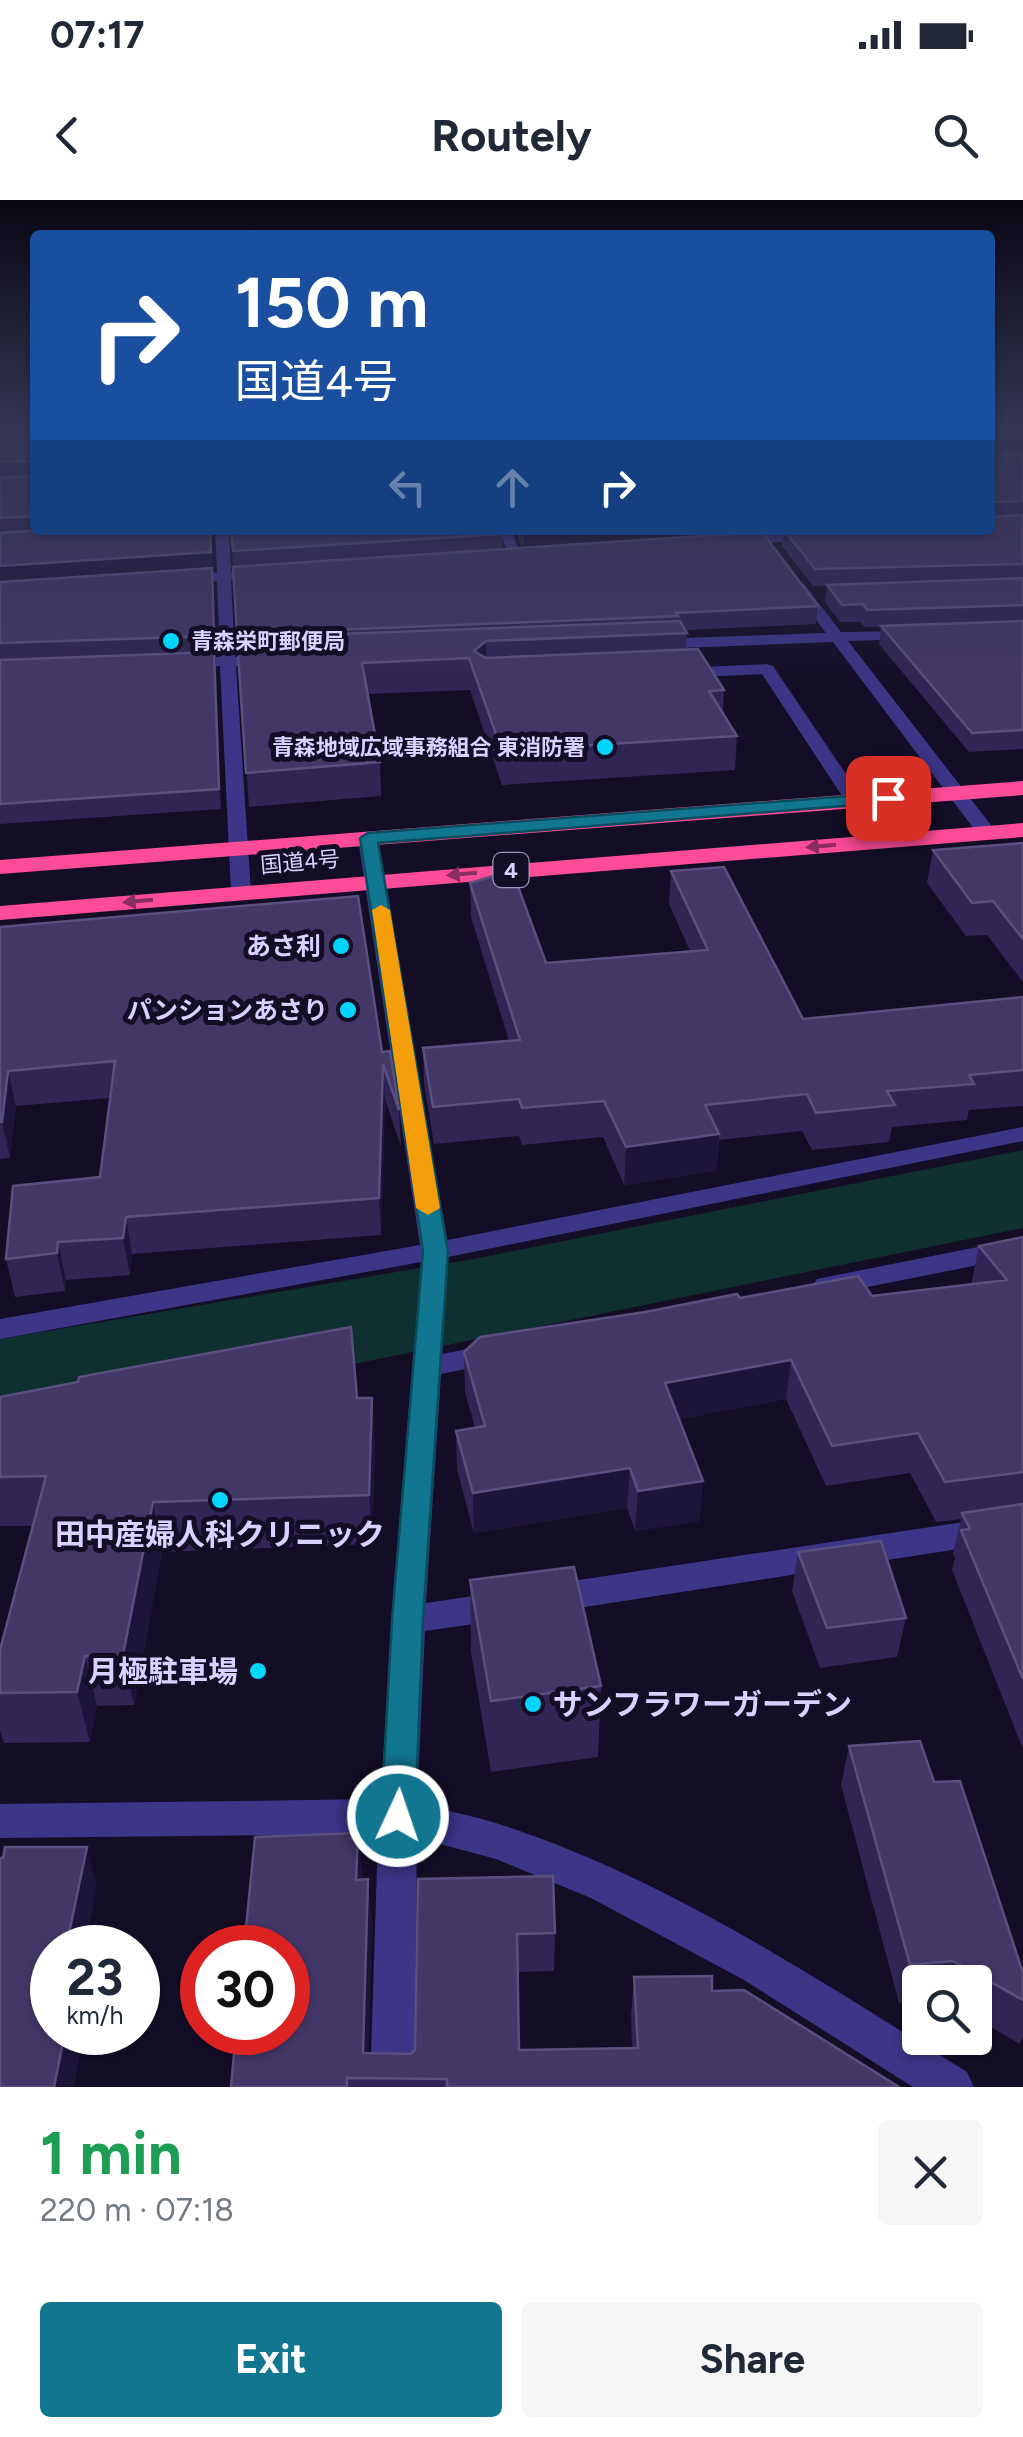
<!DOCTYPE html>
<meta charset="utf-8">
<style>
body{margin:0;font-family:Figtree,"Noto Sans JP",sans-serif;background:#f6f6f7;color:#1f2937;height:100vh;display:flex;flex-direction:column;font-size:38px;white-space:nowrap}
*{box-sizing:border-box;margin:0}
p{font-size:32px;color:#747a83}
.icon{flex:none;width:55px;height:55px;fill:none;stroke:currentColor;stroke-width:2;stroke-linecap:round;stroke-linejoin:round}
.map{position:relative;height:1887px;overflow:hidden}
.drawer{display:flex;flex-direction:column;background:#fff;flex:1}
.drawer>*{flex:none}
.top-card{position:absolute;left:30px;top:30px;width:965px;height:305px;border-radius:10px;box-shadow:0 2px 8px #0004;background:#1a4fa0;color:#fff;overflow:hidden}
.fabs{position:absolute;left:902px;top:1765px;display:grid;gap:20px}
.fabs a{display:grid;place-items:center;width:90px;height:90px;border-radius:10px;background:#fff;box-shadow:0 2px 8px #0004;font-size:50px}
.speed{position:absolute;left:30px;top:1725px;display:flex;gap:20px;font-size:50px;font-weight:700;text-align:center}
.speed>*{display:grid;place-content:center;width:130px;height:130px;border-radius:50%;background:#fff;box-shadow:0 2px 8px #0004;line-height:1}
.speed small{font-size:25px;font-weight:400}
.speed .limit{border:15px solid #d22;background:#fff;color:#111}
.pin{position:absolute;display:grid;place-items:center;width:85px;height:85px;color:#fff;margin:-42px;border-radius:20px;box-shadow:0 5px 15px #0006}
.me{position:absolute;width:110px;margin:-55px;rotate:3deg;stroke-linejoin:round;filter:drop-shadow(0 0 8px #0008)}
.turn{display:flex;align-items:center;gap:35px;height:210px;padding:0 40px;font-size:45px}
.turn .icon{width:130px;height:130px;stroke-width:2.5}
.turn b{display:block;font-size:70px;line-height:85px}
.lanes{display:flex;align-items:center;height:95px;padding:0 40px;background:#0003;justify-content:center;gap:50px;direction:ltr}
.lanes .off{opacity:.35}
.round{display:grid;place-items:center;flex:none;width:105px;height:105px;border-radius:10px;background:#f6f6f7}
.summary{display:flex;align-items:center;justify-content:space-between;height:170px;padding:0 40px}
h1{font-size:60px;font-weight:700;line-height:75px;color:#1e9e55}
.button{display:flex;gap:20px;margin-top:auto;padding:20px 40px}
.button a{flex:1;height:115px;border-radius:10px;background:#117690;color:#fff;font-size:40px;font-weight:700;line-height:115px;text-align:center}
.button a+a{background:#f6f6f7;color:#1f2937}
.status{display:flex;justify-content:space-between;align-items:center;height:70px;padding:0 50px;background:#fff;direction:ltr}
.status svg{height:28px;fill:currentColor}
header{display:flex;justify-content:space-between;align-items:center;height:130px;padding:0 40px;background:#fff;font-size:45px;font-weight:700}
.map>svg:first-child{display:block}
.green{fill:#0f2f30}
.lines{fill:none;stroke-linecap:round;stroke-linejoin:round}
.minor{fill:#3c3588;fill-rule:evenodd}
.highway{fill:#ff4c98;fill-rule:evenodd}
.wall{fill:#312555}
.shaded-wall{fill:#1d143a}
.building{fill:#433767;stroke:#5a507f;stroke-width:2.5}
.oneway{fill:#892c5f}
.route{fill:#117690;stroke:#0b4d5e;stroke-width:2.5}
.slow{fill:#f59e0b}
.poi-dot{fill:#00d5fc;stroke:#130d26;stroke-width:4}
.labels{text-anchor:middle;dominant-baseline:central;stroke-width:10;stroke-linejoin:round;paint-order:stroke}
.far-poi-label{font-size:22px;font-weight:bold;fill:#d9d1ff;stroke:#130d26;text-anchor:start}
.far-street-label{font-size:22px;fill:#d9d1ff;stroke:#130d26}
.shield{fill:#130d26;stroke:#9e96be;stroke-width:2.5}
.shield-label{font-size:22px;font-weight:bold;fill:#d9d1ff}
.poi-label{font-size:25px;font-weight:bold;fill:#d9d1ff;stroke:#130d26;text-anchor:end}
.near-poi-label{font-size:30px;font-weight:bold;fill:#d9d1ff;stroke:#130d26}
</style>
<div class="status"><b>07:17</b><svg viewBox="0 0 49 12"><path d="M0 12V9h3v3zM5 12V6h3v6zM10 12V3h3v9zM15 12V0h3v12zM26 1h20v11H26zM47 4h2v5h-2z"/></svg></div>
<header><svg class="icon" aria-label="back" viewBox="0 0 24 24"><path d="M15 5l-7 7 7 7"/></svg>Routely<svg class="icon" aria-label="search" viewBox="0 0 24 24"><circle cx="10" cy="10" r="6"/><path d="M15 15l6 6"/></svg></header>
<div class="map">
<svg width="1023" height="1887" viewBox="0 0 1023 1887">
<rect width="100%" height="100%" fill="#130d26"/>
<path class="green" d="M1023 950V1028L0 1236V1139L473 1059Z"/>
<g class="lines">
<path class="minor" d="M215 330H229L231 372 264 370 271 374 264 378 231 380 235 457 270 455 278 460 270 465 236 466 251 692 241 698 231 692 220 466 185 468 177 463 185 458 220 457 217 381 180 383 173 379 180 375 217 373Z
M498 330H512L521 359H511Z
M813 332 820 336 818 339 733 346 726 342 733 338Z
M799 383 804 384 841 432 919 431 922 434 914 439 848 441 994 629V637H980L833 442 654 449 646 444 654 439 826 433 792 387Z
M767 464 773 466 864 601 862 605H848L762 474 680 478 672 473 680 468Z
M368 633 378 639 447 1040 1023 927V941L448 1057 442 1154 494 1144 504 1147 509 1154 504 1161 441 1174 426 1403 501 1392 513 1396 518 1406 513 1416 501 1420 425 1431 417 1604C445 1610 473 1616 499 1624 667 1678 818 1780 967 1872L974 1887H913L744 1780 591 1698 496 1659 417 1638 414 1887H370L378 1634 0 1638V1604L380 1599 421 1062 0 1139V1119L420 1045 358 639Z
M1023 1038V1056L827 1095 817 1093 813 1086 817 1079 827 1077Z
M1023 1313V1339L546 1413 534 1409 529 1399 534 1389 546 1385Z"/>
<path class="highway" d="M1023 581V595L0 674V660Z
M1023 623V637L0 720V706Z"/>
</g>
<path class="wall" d="M0 225H35V330H211L221 609 0 624Z
M990 225H1023V252L995 253H1023V549L969 552 879 444 881 427H865L860 422H840L825 402 827 386H813L782 346 784 332H771L769 330H990Z
M231 330 502 334V349L523 348 515 330H750L748 333 818 406 816 424 685 430 687 433 686 450 724 490 723 513 737 536 735 570 502 585 470 490 367 494 380 562 381 596 249 607 237 438Z
M1023 643V782L987 735 966 736 927 683 933 650Z
M671 671 803 819 1023 797V906L969 910 967 920 892 927 889 942 812 950 802 931 719 940 716 971 624 985 603 937 522 945 519 936 434 944 424 884 423 848 509 841 471 717 470 683 546 763 690 751 669 704Z
M0 727 382 852 399 910 401 947 385 899 381 1035 132 1054 130 1075 66 1080 65 1091 15 1097 6 1059 100 977 110 898 16 906 10 958 0 959Z
M1023 1037V1549L952 1370 955 1358 953 1354 961 1319 936 1322 910 1273 826 1286 786 1199 679 1219 703 1281 699 1321 635 1331 627 1308 474 1333 457 1270 456 1231 475 1228 465 1192 464 1152 740 1098 872 1096 971 1085 979 1046Z
M0 1197 372 1198 375 1247 372 1344 162 1352 134 1505 97 1506 90 1542 4 1543 0 1531V1450L33 1326H0Z
M798 1352 906 1418 897 1457 820 1468 792 1391Z
M470 1380 601 1486 598 1557 491 1572 471 1452Z
M849 1546 934 1582 1023 1800V1836L1020 1844 975 1818V1782H920V1801L899 1803 841 1585Z
M358 1633 362 1680 372 1718 368 1853 411 1854 415 1850 418 1679 555 1733 554 1771 518 1772 519 1850 632 1848 631 1815 634 1777 712 1791 899 1887H231Z"/>
<path class="shaded-wall" d="M211 330 216 453 214 436 0 383V366Z
M554 330H750L748 333 523 348 524 332Z
M486 441V472L474 451Z
M214 452 216 470 221 609 219 589Z
M383 864 385 899 381 1035 379 998Z
M8 871 16 906 10 958 2 922Z
M719 934 716 971 624 985 626 947Z
M126 1017 132 1054 130 1075 123 1038Z
M58 1042 66 1080 65 1091 57 1053Z
M791 1160 786 1199 662 1222 665 1183Z
M372 1198 375 1247 372 1344 369 1295Z
M630 1268 627 1308 474 1333 473 1293Z
M703 1281 699 1321 635 1331 638 1291Z
M153 1302 162 1352 134 1505 123 1455Z
M85 1456 97 1506 90 1542 77 1492Z
M358 1633 362 1672 360 1718 356 1680Z
M87 1647 97 1685 85 1748H66Z
M368 1679 372 1718 368 1878 363 1853Z
M65 1832H84L74 1887H54Z"/>
<path class="building" d="M0 225H35V261L0 262Z
M990 225H1023V238L990 239Z
M990 251 992 253H1023V301L992 302 990 309Z
M35 263V316L0 318V278L33 276Z
M990 314 993 317 1023 315V364L815 369 784 330H990Z
M43 330H210L211 352 0 366V333Z
M231 330H501L502 334 233 351Z
M762 332 818 406 676 413 678 416 237 434 233 367Z
M212 368 214 436 0 443V382Z
M1023 378V405L867 410 863 404 842 405 827 385Z
M680 421 687 433 486 441 474 451 486 458 698 449 724 490 709 491 737 536 502 551 469 458 362 463 380 562 246 573 237 438Z
M1023 421V530L972 533 881 426Z
M214 452 219 589 0 604V460Z
M1023 643V739L993 701 972 703 933 650Z
M724 667 803 819 1023 797V870L969 875 974 884 887 891 895 905 816 913 807 894 705 905 719 934 626 947 604 901 522 908 519 899 433 907 423 848 520 840 470 683 512 670 546 763 708 750 671 671Z
M358 696 382 852 390 851 399 910 383 864 379 998 126 1017 123 1038 58 1042 57 1053 6 1059 13 986 100 977 115 861 8 871 2 922H0V727Z
M1023 1037V1272L945 1282 918 1233 832 1246 791 1160 665 1183 703 1281 638 1291 630 1268 473 1293 456 1231 485 1226 464 1152 480 1137 645 1112 737 1094 740 1098 858 1076 872 1096 1007 1080 979 1046Z
M351 1127 357 1198H372L369 1295 153 1302 123 1455 85 1456 77 1492 0 1493V1450L46 1276 0 1277V1197L78 1182 79 1177Z
M1023 1304V1479L961 1330 970 1329 962 1313Z
M881 1341 906 1418 827 1428 798 1352Z
M574 1367 601 1486 491 1501 470 1380Z
M920 1541 934 1582 960 1581 1023 1773V1800L953 1761 910 1765 849 1546Z
M358 1633 356 1680 368 1679 363 1853 411 1854 415 1850 418 1679 553 1676 555 1733 517 1734 519 1850 638 1848 634 1777 712 1776V1791L744 1790 899 1887H447V1879L347 1878V1887H231L236 1832H288V1748H244L255 1637Z
M5 1647H87L66 1748H52V1832H65L54 1887H0V1658H3Z"/>
<defs><path id="oneway-solid" d="M-6-.8H1V-3.2L6.5 0L1 3.2V.8H-6Z" transform="scale(2.5)"/></defs>
<g class="oneway">
<use href="#oneway-solid" transform="translate(821 646) rotate(175)"/>
<use href="#oneway-solid" transform="translate(462 674) rotate(175)"/>
<use href="#oneway-solid" transform="translate(138 701) rotate(175)"/>
</g>
<linearGradient id="sky" x2="0" y2="1"><stop stop-color="#0a0715"/><stop offset="0.46" stop-color="#333552"/><stop offset="1" stop-color="#333552" stop-opacity="0"/></linearGradient>
<rect width="1023" height="489" fill="url(#sky)"/>
<path class="route" d="M888 593 897 598 894 602 378 643 448 1051 423 1420 415 1616 410 1627 398 1631 386 1627 381 1616 392 1420 423 1051 360 638 368 633Z"/>
<path class="slow" d="M381 705 390 710 440 1008 428 1015 416 1008 372 710Z"/>
<g class="poi-dot">
<circle cx="171" cy="441" r="10"/>
<circle cx="605" cy="547" r="10"/>
<circle cx="341" cy="746" r="10"/>
<circle cx="348" cy="810" r="10"/>
<circle cx="220" cy="1300" r="10"/>
<circle cx="258" cy="1471" r="10"/>
<circle cx="533" cy="1504" r="10"/>
</g>
<g class="labels">
<g class="far-poi-label">
<text x="191" y="441">青森栄町郵便局</text>
<text x="585" y="547" text-anchor="end">青森地域広域事務組合 東消防署</text>
</g>
<g class="far-street-label">
<text transform="translate(300 662) rotate(-5)">国道4号</text>
</g>
<rect class="shield" x="493.5" y="653" width="35" height="34" rx="8"/>
<g class="shield-label">
<text x="511" y="670">4</text>
</g>
<g class="poi-label">
<text x="321" y="746">あさ利</text>
<text x="328" y="810">パンションあさり</text>
</g>
<g class="near-poi-label">
<text x="220" y="1334">田中産婦人科クリニック</text>
<text x="238" y="1471" text-anchor="end">月極駐車場</text>
<text x="553" y="1504" text-anchor="start">サンフラワーガーデン</text>
</g>
</g>
</svg>
<div class="fabs">
<a><svg class="icon" aria-label="search" viewBox="0 0 24 24"><circle cx="10" cy="10" r="6"/><path d="M15 15l6 6"/></svg></a>
</div>
<div class="speed"><div>23<small>km/h</small></div><div class="limit">30</div></div>
<div class="pin" style="left:888px;top:598px;background:#d93025"><svg class="icon" aria-label="arrive" viewBox="0 0 24 24"><path d="M6 21V4h12l-3 4 3 4H6"/></svg></div>
<svg class="me" style="left:398px;top:1616px" viewBox="-20 -20 40 40"><circle r="17" fill="#117690" stroke="#fff" stroke-width="3"/><path d="M0-11L8 9 0 5-8 9z" fill="#fff"/></svg>
<div class="top-card">
<div class="turn"><svg class="icon" aria-label="right" viewBox="0 0 24 24"><path d="M7 20v-9h11M14 6l5 5-5 5"/></svg><div><b>150 m</b>国道4号</div></div>
<div class="lanes"><svg class="icon off" aria-label="left" viewBox="0 0 24 24"><path d="M17 20v-9H6M10 6l-5 5 5 5"/></svg><svg class="icon off" aria-label="ahead" viewBox="0 0 24 24"><path d="M12 20V5M6 11l6-6 6 6"/></svg><svg class="icon" aria-label="right" viewBox="0 0 24 24"><path d="M7 20v-9h11M14 6l5 5-5 5"/></svg></div>
</div>
</div>
<section class="drawer">
<div class="summary"><div><h1>1 min</h1><p>220 m · 07:18</p></div><a class="round"><svg class="icon" aria-label="close" viewBox="0 0 24 24"><path d="M6 6l12 12M18 6L6 18"/></svg></a></div>
<div class="button"><a>Exit</a><a>Share</a></div>
</section>
